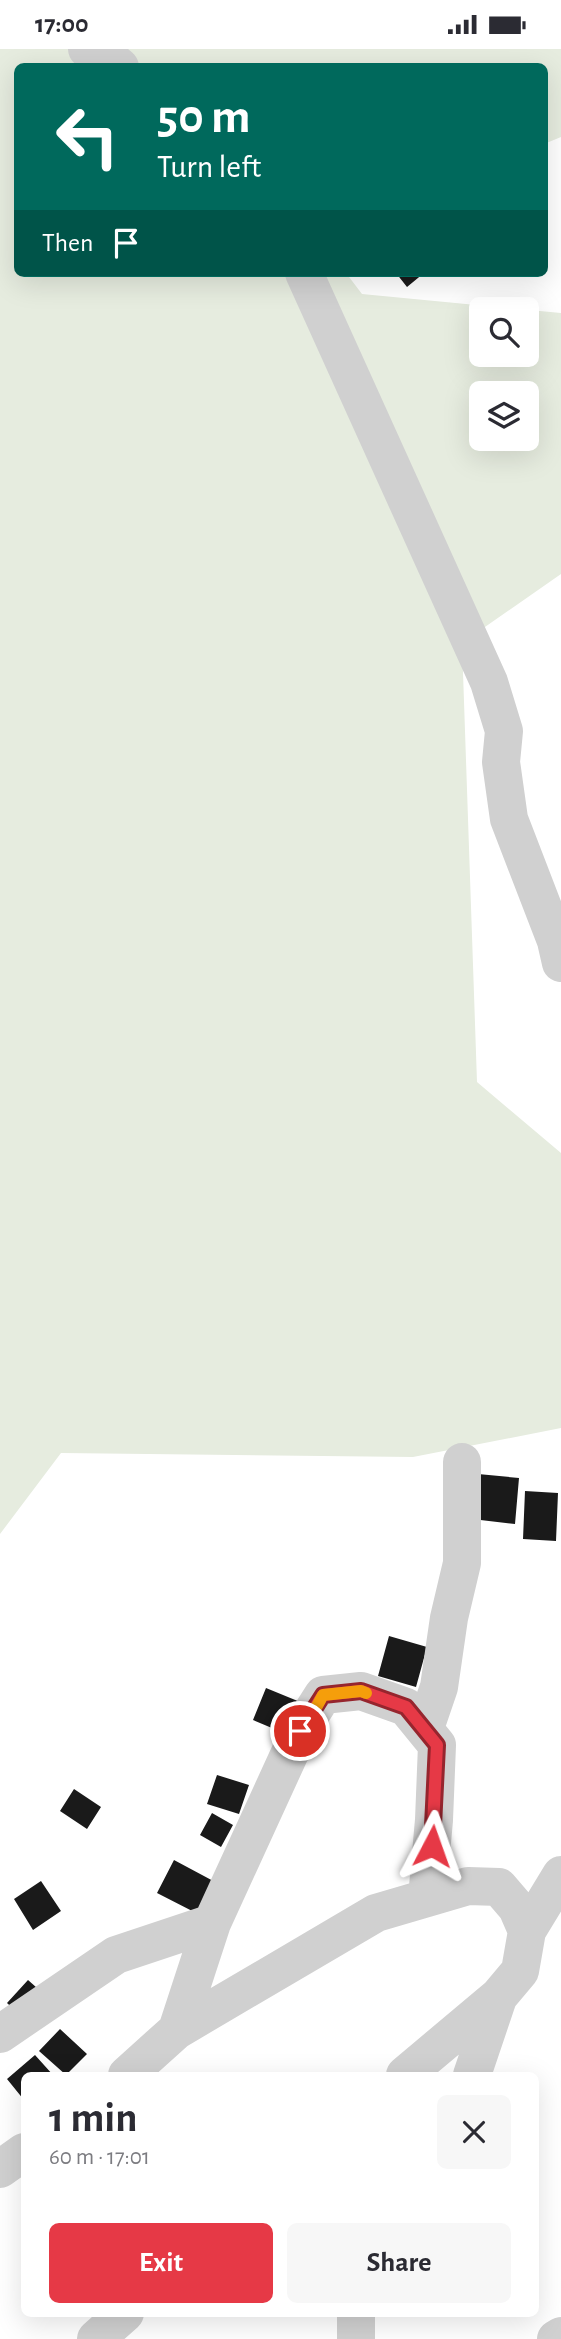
<!DOCTYPE html>
<meta charset="utf-8">
<style>
body{margin:0;font-family:"Alegreya Sans",sans-serif;background:#f7f7f7;color:#2b2b33;height:100vh;display:flex;flex-direction:column;font-size:26px;white-space:nowrap}
*{box-sizing:border-box;margin:0}
p{font-size:23px;color:#7c7c81}
.icon{flex:none;width:38px;height:38px;fill:none;stroke:currentColor;stroke-width:2;stroke-linecap:round;stroke-linejoin:round}
.map{position:relative;flex:1;overflow:hidden}
.sheet{position:absolute;left:21px;top:2023px;width:518px;height:245px;display:flex;flex-direction:column;background:#fff;border-radius:10px;box-shadow:0 7px 28px #0002}
.sheet>*{flex:none}
.top-card{position:absolute;left:14px;top:14px;width:534px;height:214px;border-radius:10px;box-shadow:0 7px 28px #0002;background:#00695c;color:#fff;overflow:hidden}
.buttons{position:absolute;left:469px;top:248px;display:grid;gap:14px}
.buttons a{display:grid;place-items:center;width:70px;height:70px;border-radius:10px;background:#fff;box-shadow:0 7px 28px #0002;font-size:35px}
.pin{position:absolute;display:grid;place-items:center;width:60px;height:60px;color:#fff;margin:-30px;border:4px solid #fff;border-radius:50%;box-shadow:0 2px 7px #0007}
.me{position:absolute;width:77px;margin:-38px;rotate:4deg;stroke-linejoin:round;filter:drop-shadow(0 0 5px #0008)}
.turn{display:flex;align-items:center;gap:24px;height:147px;padding:0 28px;font-size:32px}
.turn .icon{width:91px;height:91px;stroke-width:2.5}
.turn b{display:block;font-size:49px;line-height:60px}
.then{display:flex;align-items:center;height:66px;padding:0 28px;background:#0003;gap:14px;font-size:26px}
.round{display:grid;place-items:center;flex:none;width:74px;height:74px;border-radius:10px;background:#f7f7f7}
.overview{display:flex;align-items:center;justify-content:space-between;height:119px;padding:0 28px}
h1{font-size:42px;font-weight:600;line-height:52px}
.cta{display:flex;gap:14px;margin-top:auto;padding:14px 28px}
.cta a{flex:1;height:80px;border-radius:10px;background:#e63946;color:#fff;font-size:28px;font-weight:600;line-height:80px;text-align:center}
.cta a+a{background:#f7f7f7;color:#2b2b33}
.status{display:flex;justify-content:space-between;align-items:center;height:49px;padding:0 35px;background:#fff;direction:ltr}
.status svg{height:19px;fill:currentColor}
.map>svg:first-child{display:block}
.green{fill:#e6ecdf;fill-rule:evenodd}
.building{fill:#1a1a1a}
.lines{fill:none;stroke-linecap:round;stroke-linejoin:round}
.minor{stroke:#d0d0d0;stroke-width:38}
.route-casing{stroke:#96252e;stroke-width:18}
.route{stroke:#e63946;stroke-width:12}
.slow{stroke:#f59e0b;stroke-width:12}
</style>
<div class="status"><b>17:00</b><svg viewBox="0 0 49 12"><path d="M0 12V9h3v3zM5 12V6h3v6zM10 12V3h3v9zM15 12V0h3v12zM26 1h20v11H26zM47 4h2v5h-2z"/></svg></div>
<div class="map">
<svg width="561" height="2290" viewBox="0 0 561 2290">
<rect width="100%" height="100%" fill="#fff"/>
<path class="green" d="M0 0H561V88L544 95V18H18V224H346L362 245 561 264V525L462 594 477 1033 561 1104V1379L413 1408 61 1404 0 1485ZM481 261H527V306H481ZM481 345H527V390H481Z"/>
<path class="building" d="M396 224H424L407 238Z
M478 1425 519 1429 515 1475 472 1470Z
M525 1442 558 1444 556 1492 523 1490Z
M389 1587 427 1598 416 1638 378 1627Z
M266 1639 305 1655 291 1687 253 1671Z
M217 1726 249 1736 239 1765 207 1755Z
M74 1740 101 1758 87 1780 60 1762Z
M212 1764 233 1776 221 1798 200 1786Z
M174 1811 217 1834 200 1866 157 1844Z
M41 1832 61 1862 33 1881 14 1850Z
M28 1931 45 1946 23 1969 7 1954Z
M60 1980 87 2005 66 2026 39 2002Z
M35 2006 53 2026H24V2051L7 2030Z"/>
<g class="lines">
<path class="minor" d="M87 0 108 8 120 18
M304 224 489 633 504 682 501 713 509 770 556 892 561 914
M425 1679 439 1638 449 1569 462 1514V1413
M527 1882 561 1826
M177 1981 212 1874 300 1682 323 1646 361 1642 406 1658 437 1696 434 1771 427 1849
M0 1985 116 1906 212 1874
M127 2026 177 1981 376 1864 468 1837 499 1838 517 1859 527 1882 520 1922 499 1947 405 2026
M472 2026 498 1949
M0 2120 24 2103
M356 2264V2290
M96 2290 125 2264
M556 2290 561 2287"/>
</g>
<g class="lines">
<defs>
<path id="route" d="M300 1682 323 1646 361 1642 406 1658 437 1696 432 1797"/>
</defs>
<use href="#route" class="route-casing"/>
<use href="#route" class="route"/>
<path class="slow" d="M317 1657 323 1646 361 1642 366 1644"/>
</g>
</svg>
<div class="buttons">
<a><svg class="icon" aria-label="search" viewBox="0 0 24 24"><circle cx="10" cy="10" r="6"/><path d="M15 15l6 6"/></svg></a>
<a><svg class="icon" aria-label="layers" viewBox="0 0 24 24"><path d="M12 4l9 5-9 5-9-5zM3 14l9 5 9-5"/></svg></a>
</div>
<div class="pin" style="left:300px;top:1682px;background:#d93025"><svg class="icon" aria-label="arrive" viewBox="0 0 24 24"><path d="M6 21V4h12l-3 4 3 4H6"/></svg></div>
<svg class="me" style="left:432px;top:1797px" viewBox="-20 -20 40 40"><path d="M0-17L14 15 0 8-14 15z" fill="#e63946" stroke="#fff" stroke-width="4"/></svg>
<div class="top-card">
<div class="turn"><svg class="icon" aria-label="left" viewBox="0 0 24 24"><path d="M17 20v-9H6M10 6l-5 5 5 5"/></svg><div><b>50 m</b>Turn left</div></div>
<div class="then">Then<svg class="icon" aria-label="arrive" viewBox="0 0 24 24"><path d="M6 21V4h12l-3 4 3 4H6"/></svg></div>
</div>
<section class="sheet">
<div class="overview"><div><h1>1 min</h1><p>60 m · 17:01</p></div><a class="round"><svg class="icon" aria-label="close" viewBox="0 0 24 24"><path d="M6 6l12 12M18 6L6 18"/></svg></a></div>
<div class="cta"><a>Exit</a><a>Share</a></div>
</section>
</div>
